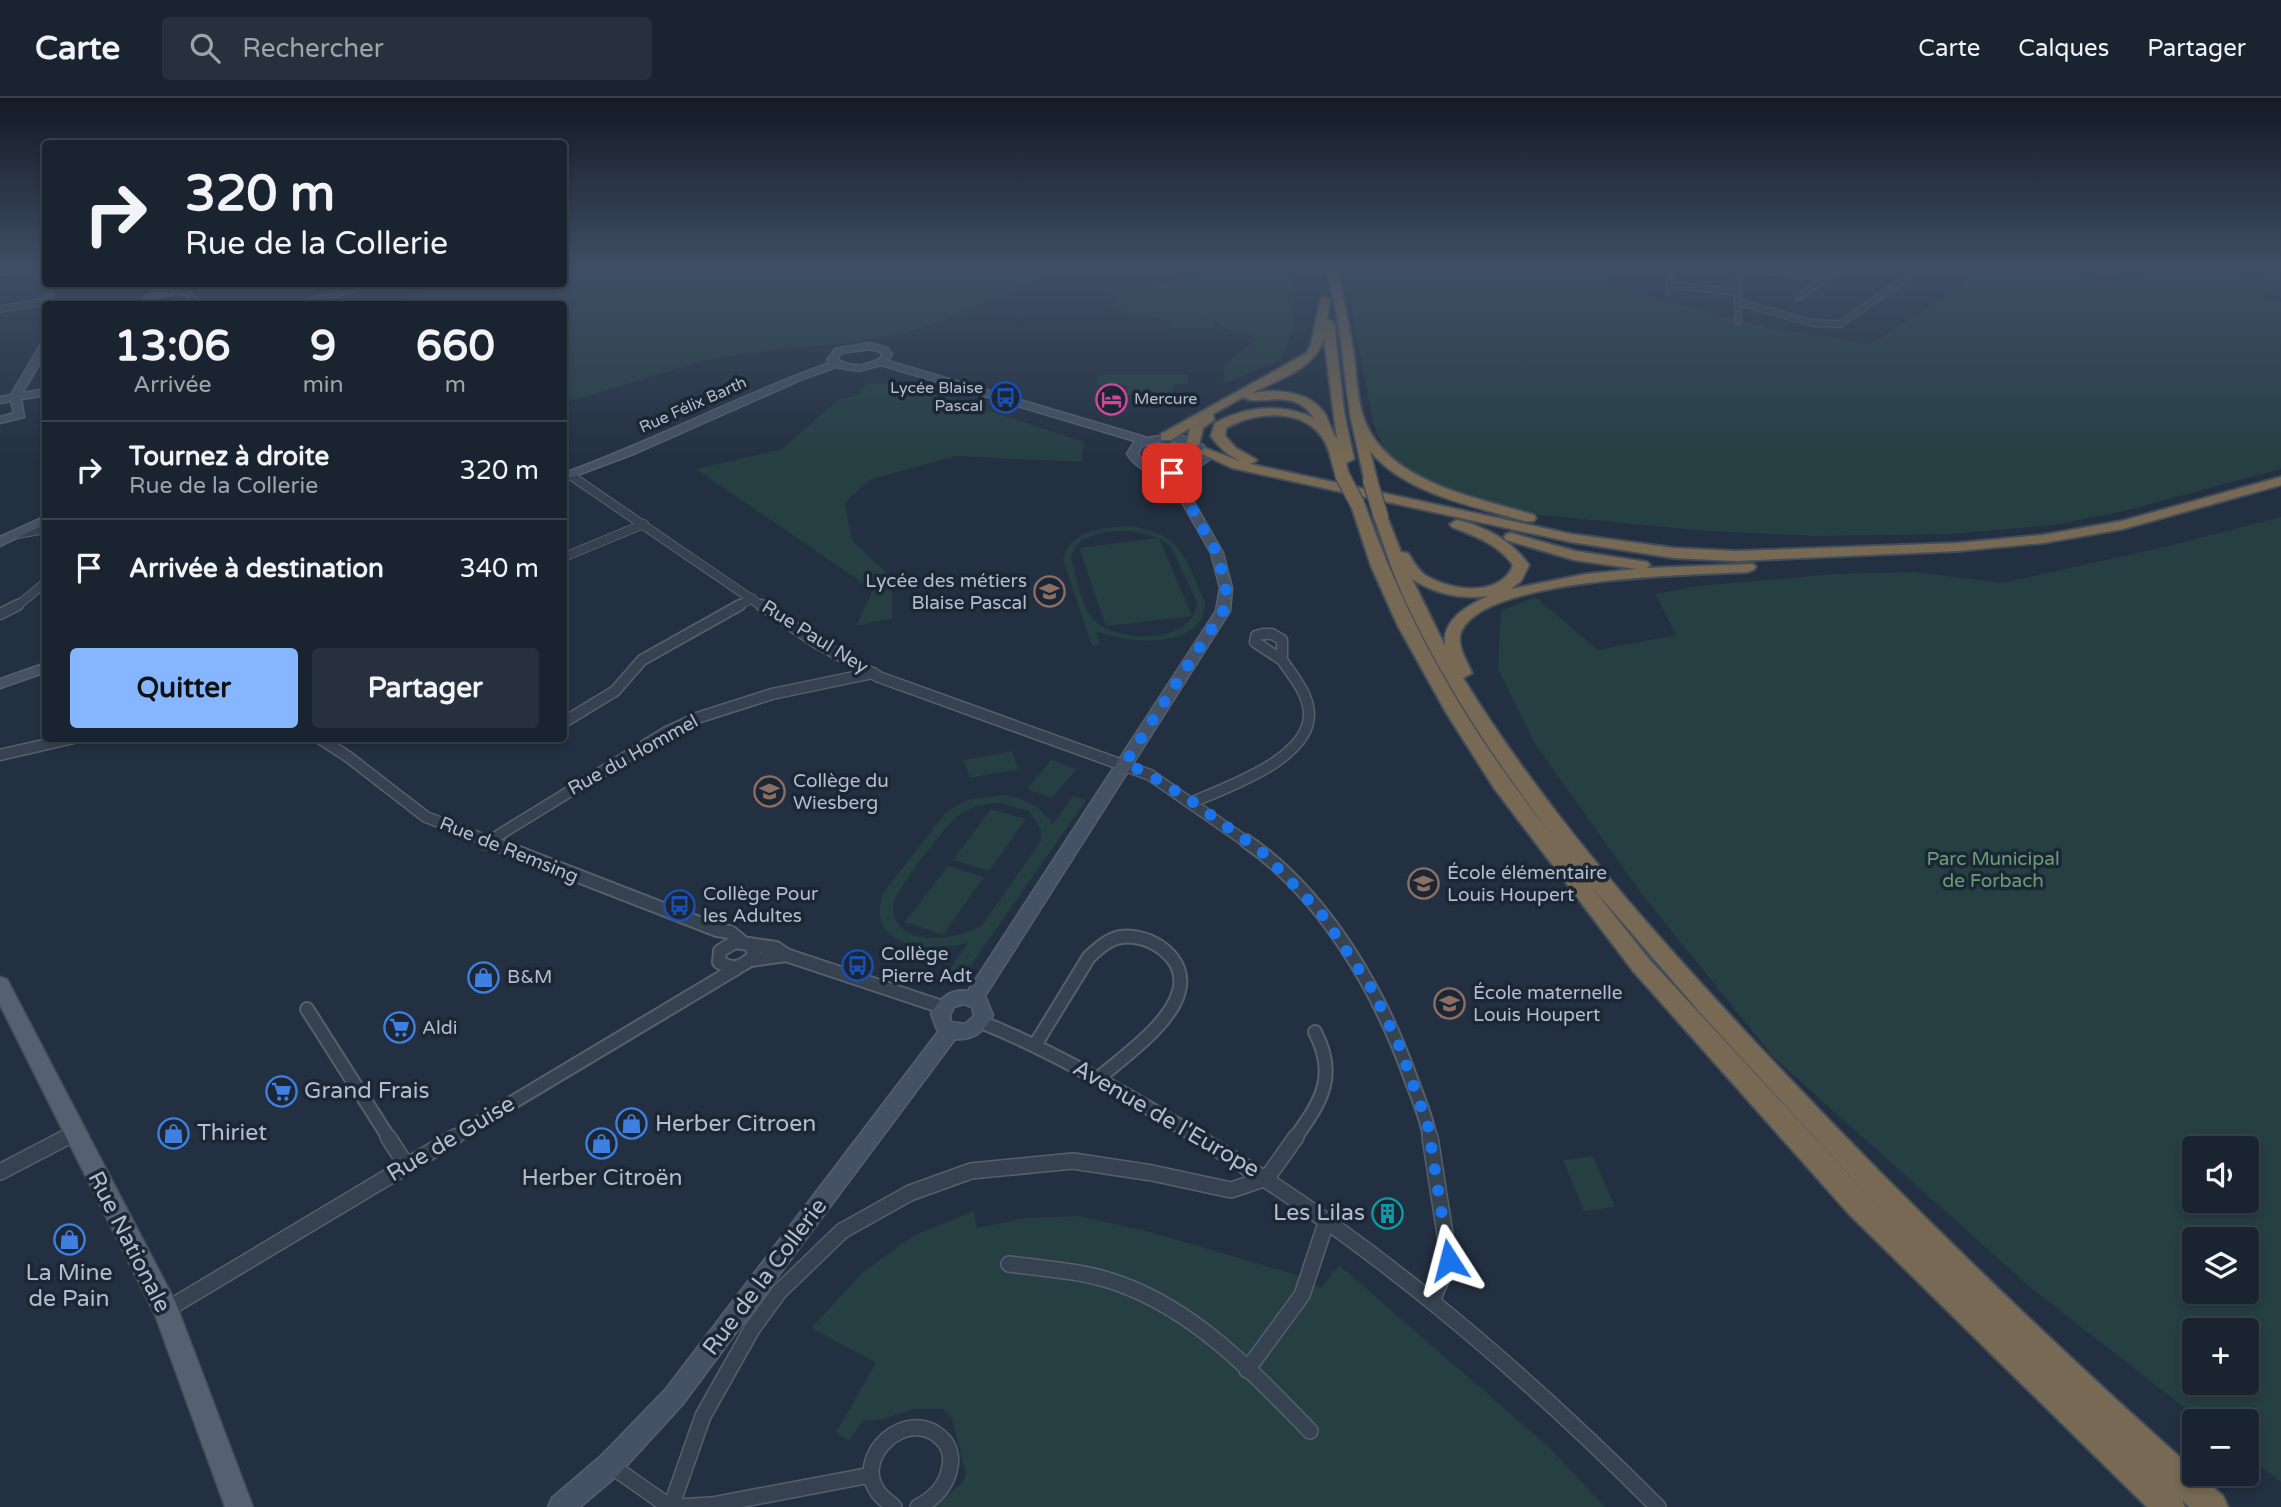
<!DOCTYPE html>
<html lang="fr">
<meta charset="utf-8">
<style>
body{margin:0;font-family:"Varela Round",sans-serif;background:#27303d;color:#f1f3f6;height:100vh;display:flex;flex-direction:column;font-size:26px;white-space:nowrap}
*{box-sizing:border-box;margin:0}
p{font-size:23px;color:#9fa4ab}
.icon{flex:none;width:38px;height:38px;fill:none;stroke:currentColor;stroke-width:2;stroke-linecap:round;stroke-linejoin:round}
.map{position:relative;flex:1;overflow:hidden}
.sheet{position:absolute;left:42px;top:203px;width:525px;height:441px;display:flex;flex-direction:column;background:#1a2431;border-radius:7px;box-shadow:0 4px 10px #0003,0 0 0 2px #38414d}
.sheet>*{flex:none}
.guide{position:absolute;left:42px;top:42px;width:525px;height:147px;border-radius:7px;box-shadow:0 4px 10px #0003,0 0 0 2px #38414d;background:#1a2431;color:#f1f3f6;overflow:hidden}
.buttons{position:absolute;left:2182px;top:1038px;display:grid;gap:14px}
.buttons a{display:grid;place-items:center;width:77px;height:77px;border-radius:7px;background:#1a2431;box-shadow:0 4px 10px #0003,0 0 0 2px #38414d;font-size:35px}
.pin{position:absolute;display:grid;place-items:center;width:60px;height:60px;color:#fff;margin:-30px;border-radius:14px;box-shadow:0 4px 10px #0006}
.me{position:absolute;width:77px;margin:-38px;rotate:351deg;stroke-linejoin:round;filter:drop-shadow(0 0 5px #0008)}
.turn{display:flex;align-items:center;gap:24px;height:147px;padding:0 28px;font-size:32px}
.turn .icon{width:91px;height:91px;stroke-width:2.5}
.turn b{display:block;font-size:49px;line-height:60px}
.eta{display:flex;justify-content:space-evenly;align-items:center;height:119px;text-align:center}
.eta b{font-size:42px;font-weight:700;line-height:49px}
.button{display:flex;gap:14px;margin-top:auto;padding:14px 28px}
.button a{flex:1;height:80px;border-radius:7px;background:#85b6ff;color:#111;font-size:28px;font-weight:700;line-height:80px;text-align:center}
.button a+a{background:#27303d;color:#f1f3f6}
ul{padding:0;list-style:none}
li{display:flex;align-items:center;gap:21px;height:98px;padding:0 28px;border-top:2px solid #38414d}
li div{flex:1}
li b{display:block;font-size:26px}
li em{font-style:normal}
header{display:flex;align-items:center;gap:42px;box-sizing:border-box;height:98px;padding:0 35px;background:#1a2431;border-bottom:2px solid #38414d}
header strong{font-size:33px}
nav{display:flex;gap:38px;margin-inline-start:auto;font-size:24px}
.search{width:490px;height:63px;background:#27303d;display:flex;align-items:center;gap:18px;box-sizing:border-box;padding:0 24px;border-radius:7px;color:#9fa4ab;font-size:26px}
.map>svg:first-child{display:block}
.green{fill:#253f42;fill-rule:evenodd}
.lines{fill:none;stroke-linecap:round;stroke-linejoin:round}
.street-far4-casing{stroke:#55606e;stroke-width:8}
.street-far3-casing{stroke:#55606e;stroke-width:10}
.street-far2-casing{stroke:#55606e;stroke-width:13}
.street-far1-casing{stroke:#55606e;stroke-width:16}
.street-casing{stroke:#55606e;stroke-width:18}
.secondary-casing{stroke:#55606e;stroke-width:3}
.primary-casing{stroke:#404b5a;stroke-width:3}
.highway-casing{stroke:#424d5b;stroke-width:4}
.street-far4{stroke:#374251;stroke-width:6}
.street-far3{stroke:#374251;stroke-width:8}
.street-far2{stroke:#374251;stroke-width:10}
.street-far1{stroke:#374251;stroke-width:12}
.street{stroke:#374251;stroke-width:15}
.secondary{fill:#455164;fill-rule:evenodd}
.primary{fill:#556171;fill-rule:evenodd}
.highway{fill:#776953;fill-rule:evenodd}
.highway-bridge-casing{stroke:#424d5b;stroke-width:17;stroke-linecap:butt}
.highway-bridge{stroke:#776953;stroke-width:14}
.route{stroke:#1a73e8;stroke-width:12;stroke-dasharray:0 21.6}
.labels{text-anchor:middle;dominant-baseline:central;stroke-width:7;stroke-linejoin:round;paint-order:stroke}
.far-poi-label{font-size:16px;fill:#b3bdcb;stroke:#1c2736;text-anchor:end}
.far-street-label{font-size:16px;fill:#b3bdcb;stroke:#1c2736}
.poi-label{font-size:19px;fill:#b3bdcb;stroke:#1c2736;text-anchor:start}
.street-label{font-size:19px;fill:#b3bdcb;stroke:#1c2736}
.park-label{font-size:19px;fill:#699e74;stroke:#1c2736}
.near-poi-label{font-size:23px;fill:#b3bdcb;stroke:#1c2736;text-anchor:start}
.near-street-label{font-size:23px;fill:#b3bdcb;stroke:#1c2736}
</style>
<header>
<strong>Carte</strong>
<div class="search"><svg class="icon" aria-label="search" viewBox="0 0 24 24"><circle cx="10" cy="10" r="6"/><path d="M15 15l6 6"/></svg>Rechercher</div>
<nav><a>Carte</a><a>Calques</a><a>Partager</a></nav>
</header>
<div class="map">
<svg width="2281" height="1409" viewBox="0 0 2281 1409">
<rect width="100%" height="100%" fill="#233041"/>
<path class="green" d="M564 168H1098L1052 176 957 217 908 234 845 246 783 250 707 262 564 305V206H382L445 186H564Z
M1217 168H1293V231L1281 262 1223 286 1226 265 1258 240 1222 229 1216 221 1199 222 1212 223 1214 231H1171L1170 222 1108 209 1124 198 1103 193C1141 191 1183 186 1217 168Z
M1343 168H1614L1607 188 1769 230 1871 246 1971 181 1941 168H2054L2107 185 2158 171 2150 168H2208L2255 180 2274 172 2281 174V198L2265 194 2261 196 2268 202 2281 203V371L2124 413 2054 427 1951 436 1814 438 1706 433 1529 416 1419 379C1395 367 1381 349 1373 324Z
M1098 277H1188V286L1174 287V297H1127V287H1097Z
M904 285 1084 344 1082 364 955 358 869 382 845 405 852 442 892 480V520L856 528 873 492 696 371 782 351 838 302 859 297 866 286Z
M1172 342 1195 349 1197 358C1183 372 1157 371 1142 359V351L1153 344Z
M2281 419V1384L2247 1358V1323H2202L2031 1190 1774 960 1641 795 1535 646 1498 571 1501 513 1535 499 1598 552 1676 537 1655 496 1698 488 1835 476 1914 474 2003 485 2168 448ZM2194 1050H2247V1102H2194ZM2194 1141H2247V1194H2194ZM2194 1232H2247V1284H2194Z
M1130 428C1183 436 1185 460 1205 504 1205 553 1126 546 1096 533L1100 547 1092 548 1063 462C1069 431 1105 429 1130 428ZM1115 433H1132L1158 440 1079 450 1106 528 1192 518 1159 440 1171 449 1197 504C1195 546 1117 546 1094 522 1081 508 1077 479 1071 461 1075 439 1096 436 1115 433Z
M1012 653 1018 671 970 680 964 662Z
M1051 662 1077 671 1052 700 1027 691Z
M1003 697C1026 700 1039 708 1053 726L1073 698 1086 702 964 877 949 872 968 845C931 854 864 852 883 795L946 714 967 702ZM1000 705 1029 713 1041 732V743L982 827C958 842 894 853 893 808 893 795 947 726 959 717 972 708 985 706 1000 705Z
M991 711 1026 721 989 773 953 762Z
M948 768 984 779 943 837 905 824Z
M1593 1058 1615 1109 1584 1113 1563 1062Z
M974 1113 977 1130 1026 1120 1080 1118 1150 1134 1297 1177 1321 1190 1339 1167 1550 1350 1605 1409H934L962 1385 966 1376 952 1321 943 1311H914L883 1321 863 1323 849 1343 836 1334 876 1265 811 1230 863 1174 913 1138Z"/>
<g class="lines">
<defs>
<path id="street-far4" d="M1737 168 1738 223
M1737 170 1827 179
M0 174 43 168
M1670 187 1737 194
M175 192 187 194 196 206
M1669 192 1673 168
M1799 199 1827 179 1849 168
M1738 204 1812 225 1840 226 1912 176 1916 171 1913 168
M304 206 365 186
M0 211 48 203"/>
<path id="street-far3" d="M570 377 763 509
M17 436 46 431
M564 459 644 426
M16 509 46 484
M737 509 752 500"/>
<path id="street-far2" d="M761 507 817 545 879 579 1150 677 1248 745
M0 516 18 507
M1263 536H1272L1282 542V562L1255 544 1256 538Z
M564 624 615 593 642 562 740 507
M319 640 347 658 426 719 493 745
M0 657 74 640
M1193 704C1226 689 1311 661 1309 615 1308 595 1293 578 1282 562
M486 745 665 635 697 620 772 596 873 575"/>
<path id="street-far1" d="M488 743 717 832 730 834 741 843
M1246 743C1325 797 1381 895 1412 984 1419 1002 1427 1021 1430 1040
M486 745 489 743
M752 847 754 858C742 869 734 873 719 864L720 853 735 844 776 850 786 857 942 909
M751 862 786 857
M307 911 389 1040
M981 924C1058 955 1128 998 1200 1040
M1035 947 1089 859C1098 851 1108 841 1121 839 1150 835 1188 860 1179 893 1171 926 1124 958 1099 980
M64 1040 74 1035
M453 1040 737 870
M1295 1040C1321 1004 1338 978 1315 934"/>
<path id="street" d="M388 1039 407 1068
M1197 1039C1367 1139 1519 1270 1658 1409
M1430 1039 1449 1162 1432 1203
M0 1074 67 1039
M1009 1166C1046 1171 1085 1173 1120 1186 1196 1213 1256 1277 1310 1333
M166 1212 455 1039
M1247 1272 1302 1197 1326 1125
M610 1367 670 1409
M671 1409 703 1318 752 1231 779 1194 842 1133 910 1095 971 1073 1073 1063 1152 1075 1231 1092 1267 1080 1296 1039
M676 1409 712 1407 871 1377
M894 1409C889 1404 882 1400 878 1394 852 1358 907 1309 940 1339 949 1346 952 1358 950 1368 947 1388 935 1400 918 1409"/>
<path id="secondary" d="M46 185 53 186 52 206 46 208Z
M178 186H192L178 191 171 197C158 198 147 207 134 206L152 195 151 191Z
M46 243V255L22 295 46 291V297L21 301 24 319 0 325V319L14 315 11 303 0 305V299L11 297 41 246Z
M870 245 887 250 892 256 888 263 1148 340C1171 335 1194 335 1210 354V361L1200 368 1177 375 1223 455 1232 490 1230 513 985 898 993 917C985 933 974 943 955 941L682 1307 619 1376 580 1409H548L552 1400 601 1358 666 1291 938 934 931 916C938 901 951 890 968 893L1216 513 1220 490 1211 455 1166 376C1148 375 1137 371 1127 356L1135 343 881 267 859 273 836 269 805 280 636 355 564 382V375C654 343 739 297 830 265L827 262 835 251ZM870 251 881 254 882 259C868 268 851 271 837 261L841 255ZM1166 342 1191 347 1199 355V360C1180 372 1152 376 1138 356L1142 348ZM964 906 972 909 974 918 965 926 951 924 950 917 954 909Z
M46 418V426L0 448V439Z
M46 565V574L0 590V581Z"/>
<path id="primary" d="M0 879 7 881 175 1203 253 1409H225L155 1217 0 907Z"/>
<path id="highway" d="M1326 168H1336C1343 198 1349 227 1354 257 1356 276 1357 297 1362 315 1382 384 1476 399 1534 417L1536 420 1534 423H1524C1474 408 1405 396 1370 353L1377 382 1370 386 1365 385 1350 316 1337 215Z
M1321 199 1330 201 1327 221 1334 224 1344 314 1354 361 1346 365 1349 377 1342 381 1337 380C1331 367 1331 351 1322 339 1301 309 1254 314 1226 330L1225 338 1236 350 1257 362 1250 366 1571 436 1674 450 1736 453 1958 445 2043 437 2122 423 2281 379V387L2123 431 2043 445 1958 453 1736 463 1674 460 1571 444 1232 370 1198 354 1205 350 1245 365C1230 359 1220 351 1211 338L1215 325C1247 308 1281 305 1314 320 1293 287 1259 310 1243 299L1213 316 1214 322 1203 330 1199 347H1189L1187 344 1190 330 1171 342H1161V336L1307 255 1312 243ZM1324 240 1337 341C1331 333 1330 325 1325 316 1310 293 1277 291 1252 295 1279 281 1315 271 1324 240Z
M1358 403 1365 407C1408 529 1470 634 1550 735 1495 662 1444 586 1406 504 1393 477 1384 447 1374 419L1376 416H1386L1401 454 1408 455C1413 463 1417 471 1425 477 1450 493 1501 500 1513 467 1498 446 1475 438 1452 429L1450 426 1457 422C1486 429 1511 442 1529 467L1521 483 1511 491 1586 476 1637 471 1574 462 1506 442 1504 439 1506 436 1511 435 1575 453 1647 464 1650 467 1647 470 1753 466 1756 469 1753 472 1748 474C1693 477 1483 479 1461 534 1456 546 1467 564 1472 575L1463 580C1545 713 1648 829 1755 944 1895 1094 2042 1236 2194 1372V1376H2198L2223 1398 2228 1409H2189L2182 1402 2185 1409H2147L1849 1116 1633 873 1494 690 1447 616 1398 528 1371 468 1351 407ZM1412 481C1433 495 1462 502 1488 498 1467 508 1442 521 1445 548ZM1591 788 1703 918 1886 1117 1649 861Z"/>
</defs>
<use href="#street-far4" class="street-far4-casing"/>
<use href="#street-far3" class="street-far3-casing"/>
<use href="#street-far2" class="street-far2-casing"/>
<use href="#street-far1" class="street-far1-casing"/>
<use href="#street" class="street-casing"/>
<use href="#secondary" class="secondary-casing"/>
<use href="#primary" class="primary-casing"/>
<use href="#highway" class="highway-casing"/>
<use href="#street-far4" class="street-far4"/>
<use href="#street-far3" class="street-far3"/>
<use href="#street-far2" class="street-far2"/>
<use href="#street-far1" class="street-far1"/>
<use href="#street" class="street"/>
<use href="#secondary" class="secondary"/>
<use href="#primary" class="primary"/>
<use href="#highway" class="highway"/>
<defs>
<path id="highway-bridge" d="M1342 377 1358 407
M1370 382 1381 419"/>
</defs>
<use href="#highway-bridge" class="highway-bridge-casing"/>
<use href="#highway-bridge" class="highway-bridge"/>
</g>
<linearGradient id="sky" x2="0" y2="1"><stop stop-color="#131a24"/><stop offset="0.46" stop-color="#3f4e65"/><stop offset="1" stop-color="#3f4e65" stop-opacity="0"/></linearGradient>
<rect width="2281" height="365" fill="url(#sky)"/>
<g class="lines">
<path class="route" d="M1172 375 1217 455 1226 490 1223 513 1125 665 1150 677 1193 704 1263 755 1321 815 1372 891 1399 947 1428 1028 1449 1162"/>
</g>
<defs>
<symbol id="bus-ring" viewBox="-11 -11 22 22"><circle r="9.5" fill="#1c2736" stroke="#1a4fb4" stroke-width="1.5"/><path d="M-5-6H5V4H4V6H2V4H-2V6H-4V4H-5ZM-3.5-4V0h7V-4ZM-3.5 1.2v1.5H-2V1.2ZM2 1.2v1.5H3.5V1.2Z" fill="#1a4fb4"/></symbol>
<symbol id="hotel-ring" viewBox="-11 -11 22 22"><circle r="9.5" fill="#1c2736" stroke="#d1479c" stroke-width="1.5"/><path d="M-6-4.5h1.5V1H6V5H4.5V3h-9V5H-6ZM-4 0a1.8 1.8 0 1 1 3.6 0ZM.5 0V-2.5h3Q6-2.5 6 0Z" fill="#d1479c"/></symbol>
<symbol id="school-ring" viewBox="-11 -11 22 22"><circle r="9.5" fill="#1c2736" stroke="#8d6e63" stroke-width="1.5"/><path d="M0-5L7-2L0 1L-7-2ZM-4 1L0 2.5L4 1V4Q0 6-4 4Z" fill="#8d6e63"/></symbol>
<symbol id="shop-ring" viewBox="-11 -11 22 22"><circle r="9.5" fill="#1c2736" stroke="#3f7fe0" stroke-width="1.5"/><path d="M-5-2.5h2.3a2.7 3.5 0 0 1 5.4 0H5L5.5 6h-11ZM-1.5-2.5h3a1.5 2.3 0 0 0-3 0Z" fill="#3f7fe0"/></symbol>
<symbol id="supermarket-ring" viewBox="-11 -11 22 22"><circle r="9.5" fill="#1c2736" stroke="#3f7fe0" stroke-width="1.5"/><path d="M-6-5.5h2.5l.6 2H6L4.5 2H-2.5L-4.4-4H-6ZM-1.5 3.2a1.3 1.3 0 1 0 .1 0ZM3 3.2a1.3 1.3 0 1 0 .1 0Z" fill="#3f7fe0"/></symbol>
<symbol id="building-ring" viewBox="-11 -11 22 22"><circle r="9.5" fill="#1c2736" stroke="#0f9aa8" stroke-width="1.5"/><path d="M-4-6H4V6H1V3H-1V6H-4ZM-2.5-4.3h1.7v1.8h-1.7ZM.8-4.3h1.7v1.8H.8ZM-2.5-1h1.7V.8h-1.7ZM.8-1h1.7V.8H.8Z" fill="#0f9aa8"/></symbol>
</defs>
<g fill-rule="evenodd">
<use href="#bus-ring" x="988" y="282" width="35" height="35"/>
<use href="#hotel-ring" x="1094" y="284" width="35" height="35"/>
<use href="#school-ring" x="1032" y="476" width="35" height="35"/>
<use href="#school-ring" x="752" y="676" width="35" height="35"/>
<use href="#school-ring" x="1406" y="768" width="35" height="35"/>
<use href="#bus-ring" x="662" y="790" width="35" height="35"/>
<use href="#bus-ring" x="840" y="850" width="35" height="35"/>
<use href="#shop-ring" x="466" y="862" width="35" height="35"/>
<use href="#school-ring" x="1432" y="888" width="35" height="35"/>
<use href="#supermarket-ring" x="382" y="912" width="35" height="35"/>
<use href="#supermarket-ring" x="264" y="976" width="35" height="35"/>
<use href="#shop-ring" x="614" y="1008" width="35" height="35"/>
<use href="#shop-ring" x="156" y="1018" width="35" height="35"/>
<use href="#shop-ring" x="584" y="1028" width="35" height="35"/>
<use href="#building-ring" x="1370" y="1098" width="35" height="35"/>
<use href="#shop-ring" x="52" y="1124" width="35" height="35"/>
</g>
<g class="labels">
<g class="far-poi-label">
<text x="983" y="290">Lycée Blaise<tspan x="983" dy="18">Pascal</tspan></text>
<text x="1134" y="301" text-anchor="start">Mercure</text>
</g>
<g class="far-street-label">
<text transform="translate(693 307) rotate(-24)">Rue Félix Barth</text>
</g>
<g class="poi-label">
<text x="1027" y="483" text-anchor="end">Lycée des métiers<tspan x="1027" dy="22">Blaise Pascal</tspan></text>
<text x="793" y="683">Collège du<tspan x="793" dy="22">Wiesberg</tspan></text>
<text x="1447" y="775">École élémentaire<tspan x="1447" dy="22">Louis Houpert</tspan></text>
<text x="703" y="796">Collège Pour<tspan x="703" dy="22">les Adultes</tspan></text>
<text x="881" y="856">Collège<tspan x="881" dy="22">Pierre Adt</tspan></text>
<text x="507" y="879">B&amp;M</text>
<text x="1473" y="895">École maternelle<tspan x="1473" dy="22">Louis Houpert</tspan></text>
<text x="422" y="930">Aldi</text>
</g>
<g class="street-label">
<text transform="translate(815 539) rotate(32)">Rue Paul Ney</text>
<text transform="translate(633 657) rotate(-29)">Rue du Hommel</text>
<text transform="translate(509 752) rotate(22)">Rue de Remsing</text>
</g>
<g class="park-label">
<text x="1993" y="761">Parc Municipal<tspan x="1993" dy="22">de Forbach</tspan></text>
</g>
<g class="near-poi-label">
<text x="304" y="993">Grand Frais</text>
<text x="655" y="1026">Herber Citroen</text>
<text x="197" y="1035">Thiriet</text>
<text x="602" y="1080" text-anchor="middle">Herber Citroën</text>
<text x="1365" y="1115" text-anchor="end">Les Lilas</text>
<text x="69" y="1175" text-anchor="middle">La Mine<tspan x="69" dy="26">de Pain</tspan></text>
</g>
<g class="near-street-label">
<text transform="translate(1166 1021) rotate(30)">Avenue de l'Europe</text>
<text transform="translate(451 1041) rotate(-31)">Rue de Guise</text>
<text transform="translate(129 1144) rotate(63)">Rue Nationale</text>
<text transform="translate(765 1179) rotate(-53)">Rue de la Collerie</text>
</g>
</g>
</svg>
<div class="buttons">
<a><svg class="icon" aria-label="sound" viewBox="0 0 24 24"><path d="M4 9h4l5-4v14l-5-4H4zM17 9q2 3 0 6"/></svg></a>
<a><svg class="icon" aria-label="layers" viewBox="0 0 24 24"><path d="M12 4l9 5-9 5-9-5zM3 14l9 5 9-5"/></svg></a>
<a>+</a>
<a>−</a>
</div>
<div class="pin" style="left:1172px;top:375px;background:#d93025"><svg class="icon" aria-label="arrive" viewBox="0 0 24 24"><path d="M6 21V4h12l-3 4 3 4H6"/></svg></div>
<svg class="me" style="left:1449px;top:1162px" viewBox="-20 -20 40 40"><path d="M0-17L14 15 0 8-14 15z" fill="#1a73e8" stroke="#fff" stroke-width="4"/></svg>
<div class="guide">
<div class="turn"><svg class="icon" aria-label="right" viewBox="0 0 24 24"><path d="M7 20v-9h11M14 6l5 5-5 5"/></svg><div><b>320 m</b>Rue de la Collerie</div></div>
</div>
<section class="sheet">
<div class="eta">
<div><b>13:06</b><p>Arrivée</p></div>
<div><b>9</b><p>min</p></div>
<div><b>660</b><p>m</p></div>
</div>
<ul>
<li><svg class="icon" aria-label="right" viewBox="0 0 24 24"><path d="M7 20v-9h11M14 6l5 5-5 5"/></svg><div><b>Tournez à droite</b><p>Rue de la Collerie</p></div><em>320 m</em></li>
<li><svg class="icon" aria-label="arrive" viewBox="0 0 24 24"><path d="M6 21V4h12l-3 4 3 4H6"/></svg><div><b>Arrivée à destination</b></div><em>340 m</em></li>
</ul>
<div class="button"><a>Quitter</a><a>Partager</a></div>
</section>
</div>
